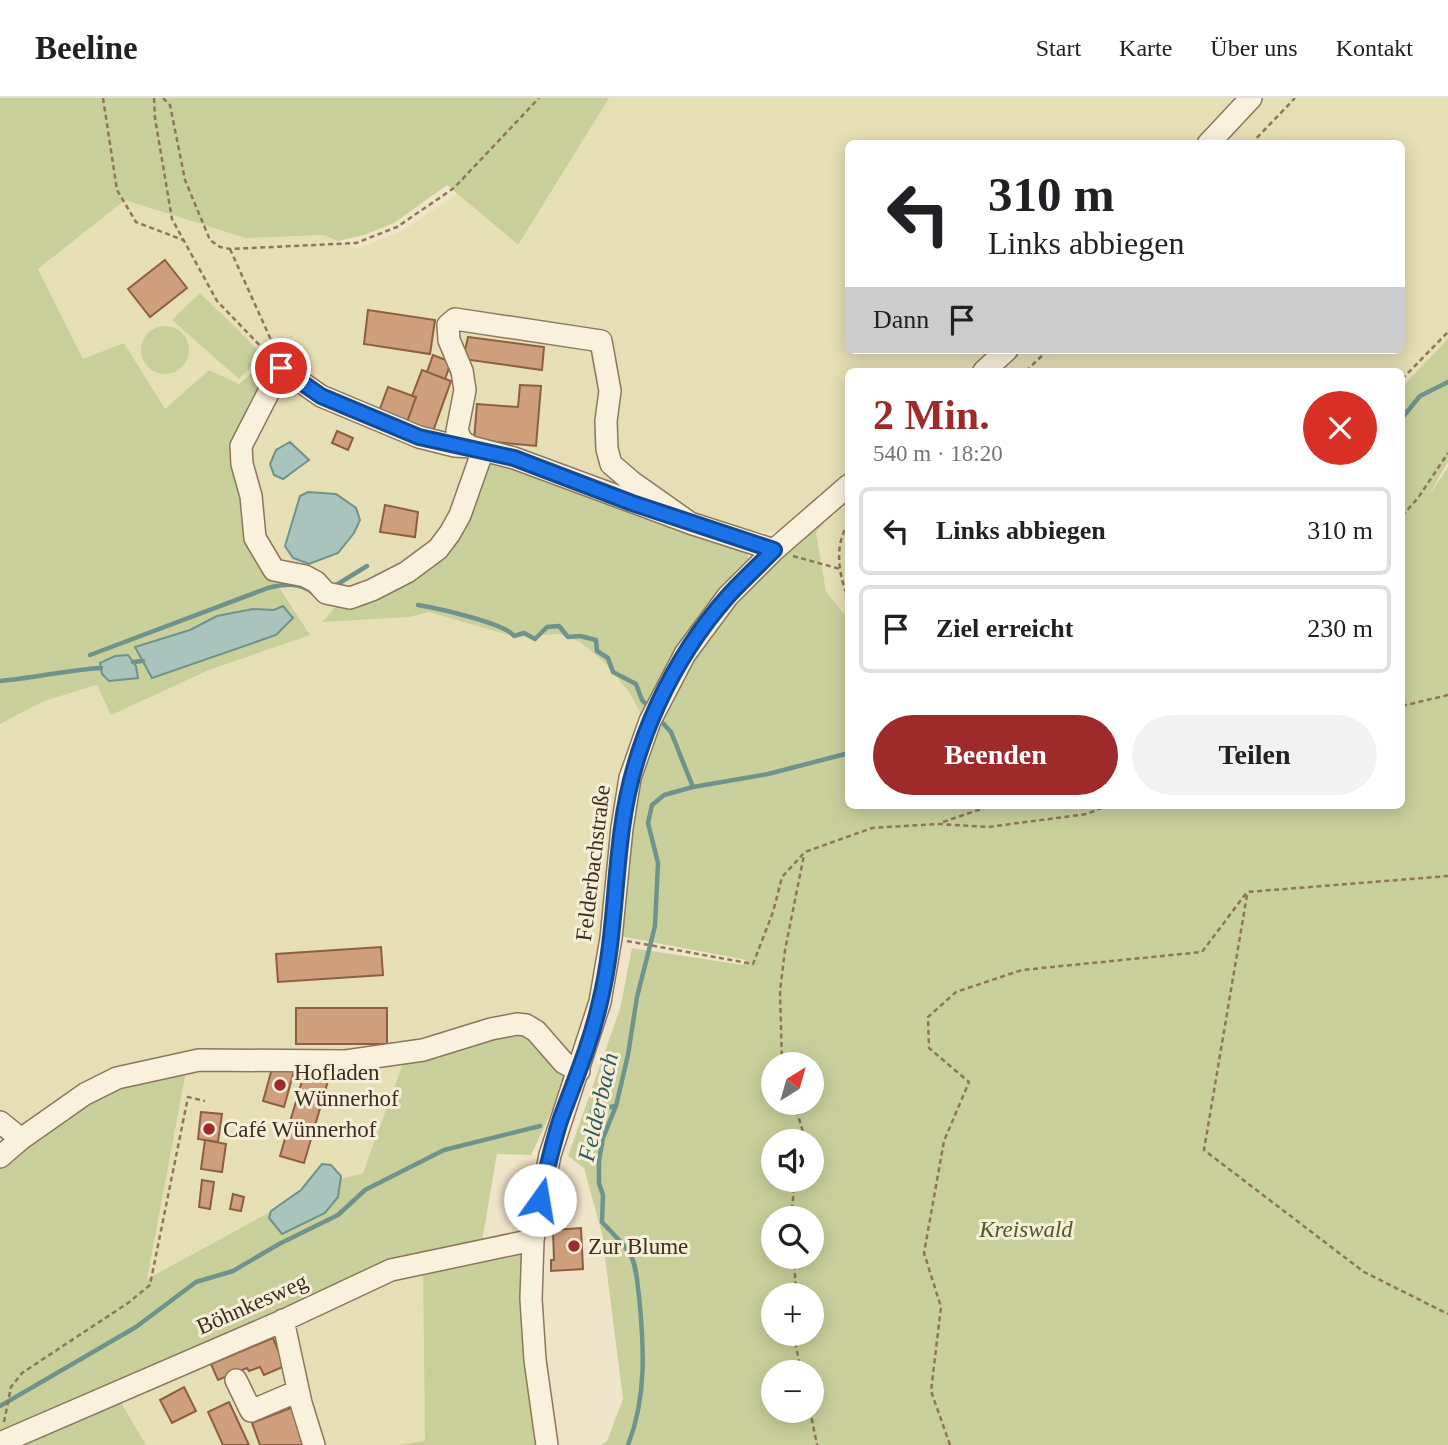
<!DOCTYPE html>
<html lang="de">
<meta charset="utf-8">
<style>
body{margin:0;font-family:"Times New Roman",serif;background:#f2f2f2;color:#202124;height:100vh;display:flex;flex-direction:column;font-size:26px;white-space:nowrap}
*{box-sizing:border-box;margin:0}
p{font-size:23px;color:#757577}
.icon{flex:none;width:38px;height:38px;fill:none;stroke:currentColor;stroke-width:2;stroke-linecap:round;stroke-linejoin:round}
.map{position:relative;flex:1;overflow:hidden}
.sheet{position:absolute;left:845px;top:270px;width:560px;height:441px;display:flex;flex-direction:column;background:#fff;border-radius:10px;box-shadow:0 4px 18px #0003}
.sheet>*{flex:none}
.banner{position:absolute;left:845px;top:42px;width:560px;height:214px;border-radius:10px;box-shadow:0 4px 18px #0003;background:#fff;color:#202124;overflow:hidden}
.needle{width:46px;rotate:37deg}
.tools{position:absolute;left:761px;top:954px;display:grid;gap:14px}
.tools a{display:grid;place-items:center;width:63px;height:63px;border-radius:50%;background:#fff;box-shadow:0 4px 18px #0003;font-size:35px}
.pin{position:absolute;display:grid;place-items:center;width:60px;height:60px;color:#fff;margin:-30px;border:4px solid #fff;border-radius:50%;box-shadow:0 2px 7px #0007}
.me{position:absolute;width:77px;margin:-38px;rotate:13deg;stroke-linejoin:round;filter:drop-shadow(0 0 5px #0008)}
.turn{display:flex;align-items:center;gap:24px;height:147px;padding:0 28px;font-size:32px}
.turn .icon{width:91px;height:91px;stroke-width:2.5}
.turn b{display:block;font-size:49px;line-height:60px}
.then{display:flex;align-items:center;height:66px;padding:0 28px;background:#0003;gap:14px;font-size:26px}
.round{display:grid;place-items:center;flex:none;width:74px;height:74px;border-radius:37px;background:#f2f2f2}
.headline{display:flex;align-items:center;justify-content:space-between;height:119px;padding:0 28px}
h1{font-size:42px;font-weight:700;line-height:52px;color:#9e2a2b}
.action{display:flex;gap:14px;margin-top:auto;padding:14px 28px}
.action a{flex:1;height:80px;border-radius:42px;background:#9e2a2b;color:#fff;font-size:28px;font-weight:700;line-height:80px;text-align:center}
.action a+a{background:#f2f2f2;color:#202124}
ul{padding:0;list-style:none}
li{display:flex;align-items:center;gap:21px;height:88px;margin:0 14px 10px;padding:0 14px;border:4px solid #e0e0e0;border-radius:10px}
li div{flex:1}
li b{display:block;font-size:26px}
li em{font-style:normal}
header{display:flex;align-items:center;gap:42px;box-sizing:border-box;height:98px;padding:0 35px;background:#fff;border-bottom:2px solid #e0e0e0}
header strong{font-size:33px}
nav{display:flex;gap:38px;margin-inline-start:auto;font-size:24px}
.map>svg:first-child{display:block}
.farmland{fill:#e6deb5}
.green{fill:#c9cf9b;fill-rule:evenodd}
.water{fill:#a9c4bc;stroke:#6f938a;stroke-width:2}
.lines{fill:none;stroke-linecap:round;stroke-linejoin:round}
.stream{stroke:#6f938a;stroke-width:4.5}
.building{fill:#cf9f7d;stroke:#8d5f41;stroke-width:2}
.minor-casing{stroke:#8d765c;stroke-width:24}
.path{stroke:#8d765c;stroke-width:2.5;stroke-dasharray:5 3.5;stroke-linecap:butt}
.minor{stroke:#faf1dc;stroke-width:21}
.route-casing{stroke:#114b97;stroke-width:18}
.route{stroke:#1a73e8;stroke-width:12}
.poi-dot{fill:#9e2a2b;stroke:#f7eed8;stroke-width:2.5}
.labels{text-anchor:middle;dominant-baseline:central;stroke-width:6;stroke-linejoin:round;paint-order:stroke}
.street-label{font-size:23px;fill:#3d2e20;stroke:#f7eed8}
.poi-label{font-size:23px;fill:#3d2e20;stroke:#f7eed8;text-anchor:start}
.park-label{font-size:23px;font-style:italic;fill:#4d5a26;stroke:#f7eed8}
.water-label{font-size:24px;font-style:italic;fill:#2f5d5a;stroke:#f7eed8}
</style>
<header>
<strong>Beeline</strong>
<nav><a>Start</a><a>Karte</a><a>Über uns</a><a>Kontakt</a></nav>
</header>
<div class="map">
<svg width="1448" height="1347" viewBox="0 0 1448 1347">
<rect width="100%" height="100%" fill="#f0e4c8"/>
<path class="farmland" d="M609 0H1235L1193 45 849 46V252H995L971 273H849V376L777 434 740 435 467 383 434 448 337 508 323 523 409 519 429 514 515 539 558 536 580 544 604 564 630 595 641 616 642 622 593 903 577 954 568 957 405 960 363 1075 319 1087 146 1181 187 968 198 957 27 1031 5 1021 0 1012V626L44 603 98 587 111 616 209 572 310 537 251 441 247 400 259 268 239 286 209 272 165 312 124 245 83 262 38 171 125 102 245 140 324 137 357 151 402 133 457 96 517 147Z
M1263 0H1448V241L1402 289V273H1000L1022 252H1402V46L1219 45Z
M849 396V523L826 493 816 435 833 409Z
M423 1174 425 1344 398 1347H146L116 1296 353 1192Z"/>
<path class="green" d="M0 0H609L518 147 447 87 394 125 364 137 338 143 324 137 245 140 125 102 38 171 83 261 124 245 165 311 209 272 239 286 265 264 269 275 234 351 274 481 310 537 209 572 111 617 97 587 44 603 0 626Z
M200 195 263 257 239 281 172 222Z
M141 252a24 24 0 1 1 48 0a24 24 0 1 1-48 0Z
M1448 241V364L1429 397 1448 369V1347H601L607 1343 623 1301 602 1136 584 1070 568 1058 620 911 632 850 743 867 746 862 620 838 635 687 650 660 662 624 694 560 732 506 833 409 816 435 826 493 849 523V707H1402V289ZM774 966H812V1004H774ZM774 1043H812V1082H774ZM774 1120H812V1158H774ZM774 1197H812V1236H774ZM774 1274H812V1312H774Z
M488 360 746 451 749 461 731 482 642 622 641 616 630 595 604 564 580 544 559 536 515 539 429 514 409 519 322 524 339 505 438 460Z
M519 930 568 978 531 1057 497 1056 481 1149 388 1170 0 1339V1067L87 999 187 968 147 1181 319 1087 363 1075 405 960Z
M522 1153 529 1285 538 1347H398L425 1343 423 1174Z
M116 1296 146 1347H2Z"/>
<path class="water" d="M290 344 309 362 283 381 274 377 270 366 276 352Z
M308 394 336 396 356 410 360 422 354 435 338 455 309 466 293 460 285 448 300 398Z
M283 508 293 520 276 537 152 580 135 549 190 532 217 518 253 511 274 512Z
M128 557 136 568 138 580 109 583 102 576 100 565 115 558Z
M322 1066 331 1067 341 1078 338 1099 325 1115 282 1136 269 1120 271 1113 301 1092Z"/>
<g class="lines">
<path class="stream" d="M1402 320 1420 298 1448 284
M333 489 367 468
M418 507C436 510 505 525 514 538L524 535 535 541 547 529 559 528 568 539 580 538 596 542 597 553 608 560 613 574 636 586 642 602 649 609
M90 557 268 490C284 486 299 484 313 495
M133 564 143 563
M0 583C34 580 67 572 101 570
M659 621 671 634 693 689
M592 1013 615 1008
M0 1308 136 1229 196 1184 233 1173 279 1146 338 1117 365 1092 444 1052 540 1028
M628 1347C647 1299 644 1248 639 1198 637 1185 637 1168 630 1156 623 1145 611 1134 602 1124L603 1097 599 1085V1063L603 1040 616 1008 628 957 637 899 655 828 658 765 648 725 652 707 664 697 693 689 768 676 849 655"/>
</g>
<path class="building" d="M165 162 187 190 150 219 128 191Z
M368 212 435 222 430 256 364 246Z
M468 239 544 249 542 272 463 261Z
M433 257 451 264 445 281 427 274Z
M422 272 451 283 432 336 406 327 416 299 412 298Z
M520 287 541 288 536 348 474 342 477 306 518 309Z
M388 289 416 299 406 327 378 316Z
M337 333 353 340 348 352 332 345Z
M385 407 418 414 415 439 380 434Z
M381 849 383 877 278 884 276 856Z
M296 910H387V946H296Z
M273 967 294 973 284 1009 263 1003Z
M304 976 328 983 304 1065 280 1058Z
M201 1014 222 1016 218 1044 198 1041Z
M205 1042 226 1046 222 1074 201 1071Z
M202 1082 214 1084 210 1111 199 1109Z
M233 1096 244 1099 241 1113 230 1111Z
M581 1130 583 1171 551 1173V1162H554L553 1132Z
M273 1240 285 1268 264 1277 260 1269 249 1273 247 1270 218 1282 211 1266Z
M184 1289 196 1313 172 1325 160 1302Z
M229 1304 249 1347H223L208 1314Z
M296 1308 311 1347H260L252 1325Z"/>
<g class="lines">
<defs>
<path id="minor" d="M1208 46 1251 0
M984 273 1007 252
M471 349 455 348 419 339 321 298 281 270 241 348 242 366 251 398 255 440 274 472 305 478 316 484 326 495 350 500 372 492 407 474 438 451 450 435 460 417 483 352
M690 425 514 360 471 349 462 343 457 333 465 292 462 273 449 242 448 227 455 221 601 243 610 293 606 323 607 351 611 366 632 384 690 425 774 452
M0 1024 21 1041
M0 1059 21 1041 85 996 117 980 199 962 346 963 423 952 491 931 517 926 526 927 536 933 564 965 579 973
M283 1222 301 1305 314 1347
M236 1282 251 1313 298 1293
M0 1345 280 1224 391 1172 533 1142
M547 1347 535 1262 531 1201 533 1142 550 1057 600 904 611 840 622 730 630 680 650 623 685 556 728 498 774 452 849 387"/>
</defs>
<use href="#minor" class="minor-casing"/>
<path class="path" d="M103 0 117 92 136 124 183 142
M154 0 155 20 172 121 217 203 269 257
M163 0 170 7 185 82 210 142 220 149 230 151 356 145 397 129 454 90 539 0
M1251 46 1295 0
M230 151 276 253
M1026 273 1048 252
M1402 281 1448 234
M1402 418 1418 400 1448 355
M849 425C833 447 839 479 849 502
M793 458 840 471
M1402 608 1448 597
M943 724 993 707
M1247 797 1204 1052 1364 1174 1448 1216
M627 843 753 866 773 814 782 779 805 754 872 730 939 726 988 729 1087 716 1108 707
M782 966 780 893 785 852 804 757
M794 1004 803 1034 801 1043
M791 1120 795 1082
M794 1158 796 1197
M796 1236V1248L801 1274
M810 1312 817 1347
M4 1324 11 1289 22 1275 128 1205 150 1187 188 999 205 1003
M950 1347 931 1293 941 1209 924 1155 944 1043 969 984 929 950 928 919 956 894 1022 872 1202 854 1247 794 1448 778"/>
<use href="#minor" class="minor"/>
</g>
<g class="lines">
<defs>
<path id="route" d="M281 270 321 298 419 339 514 360 632 405 774 452C759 467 743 482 729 497 672 561 633 645 622 730 614 788 614 847 600 904 591 944 575 982 561 1020 552 1047 546 1075 540 1102"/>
</defs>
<use href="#route" class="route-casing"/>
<use href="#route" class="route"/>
</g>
<g class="poi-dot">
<circle cx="280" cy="987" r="7"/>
<circle cx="209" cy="1031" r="7"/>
<circle cx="574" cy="1148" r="7"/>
</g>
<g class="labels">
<g class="street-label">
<text transform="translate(593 765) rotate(-83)">Felderbachstraße</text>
<text transform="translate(252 1206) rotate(-24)">Böhnkesweg</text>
</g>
<g class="poi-label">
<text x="294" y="974">Hofladen<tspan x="294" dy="26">Wünnerhof</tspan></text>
<text x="223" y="1031">Café Wünnerhof</text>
<text x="588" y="1148">Zur Blume</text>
</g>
<g class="park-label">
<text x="1026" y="1131">Kreiswald</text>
</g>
<g class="water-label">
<text transform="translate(598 1009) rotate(-77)">Felderbach</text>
</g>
</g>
</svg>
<div class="tools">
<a><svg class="needle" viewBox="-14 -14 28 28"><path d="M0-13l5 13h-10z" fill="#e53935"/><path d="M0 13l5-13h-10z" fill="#757577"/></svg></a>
<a><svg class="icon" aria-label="sound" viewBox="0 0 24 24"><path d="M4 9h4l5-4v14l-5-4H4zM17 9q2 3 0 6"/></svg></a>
<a><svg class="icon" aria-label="search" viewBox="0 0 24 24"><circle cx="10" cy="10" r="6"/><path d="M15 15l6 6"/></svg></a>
<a>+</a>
<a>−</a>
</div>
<div class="pin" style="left:281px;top:270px;background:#d93025"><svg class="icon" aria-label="arrive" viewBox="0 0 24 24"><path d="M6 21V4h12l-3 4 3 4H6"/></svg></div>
<svg class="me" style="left:540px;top:1102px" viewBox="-20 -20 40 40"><circle r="19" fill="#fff"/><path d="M0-13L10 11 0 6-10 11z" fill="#1a73e8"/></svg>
<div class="banner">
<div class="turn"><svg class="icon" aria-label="left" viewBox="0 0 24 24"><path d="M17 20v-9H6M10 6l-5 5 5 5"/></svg><div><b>310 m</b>Links abbiegen</div></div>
<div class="then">Dann<svg class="icon" aria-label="arrive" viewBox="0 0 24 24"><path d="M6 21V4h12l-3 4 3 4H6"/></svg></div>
</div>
<section class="sheet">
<div class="headline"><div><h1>2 Min.</h1><p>540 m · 18:20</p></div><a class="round" style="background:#d93025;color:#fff"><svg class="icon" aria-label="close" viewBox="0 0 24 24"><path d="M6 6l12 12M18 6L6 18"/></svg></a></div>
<ul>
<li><svg class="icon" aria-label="left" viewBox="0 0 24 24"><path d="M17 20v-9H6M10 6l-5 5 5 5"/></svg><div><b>Links abbiegen</b></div><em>310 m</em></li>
<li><svg class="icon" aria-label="arrive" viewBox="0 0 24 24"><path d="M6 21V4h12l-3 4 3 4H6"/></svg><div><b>Ziel erreicht</b></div><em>230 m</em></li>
</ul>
<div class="action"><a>Beenden</a><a>Teilen</a></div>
</section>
</div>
